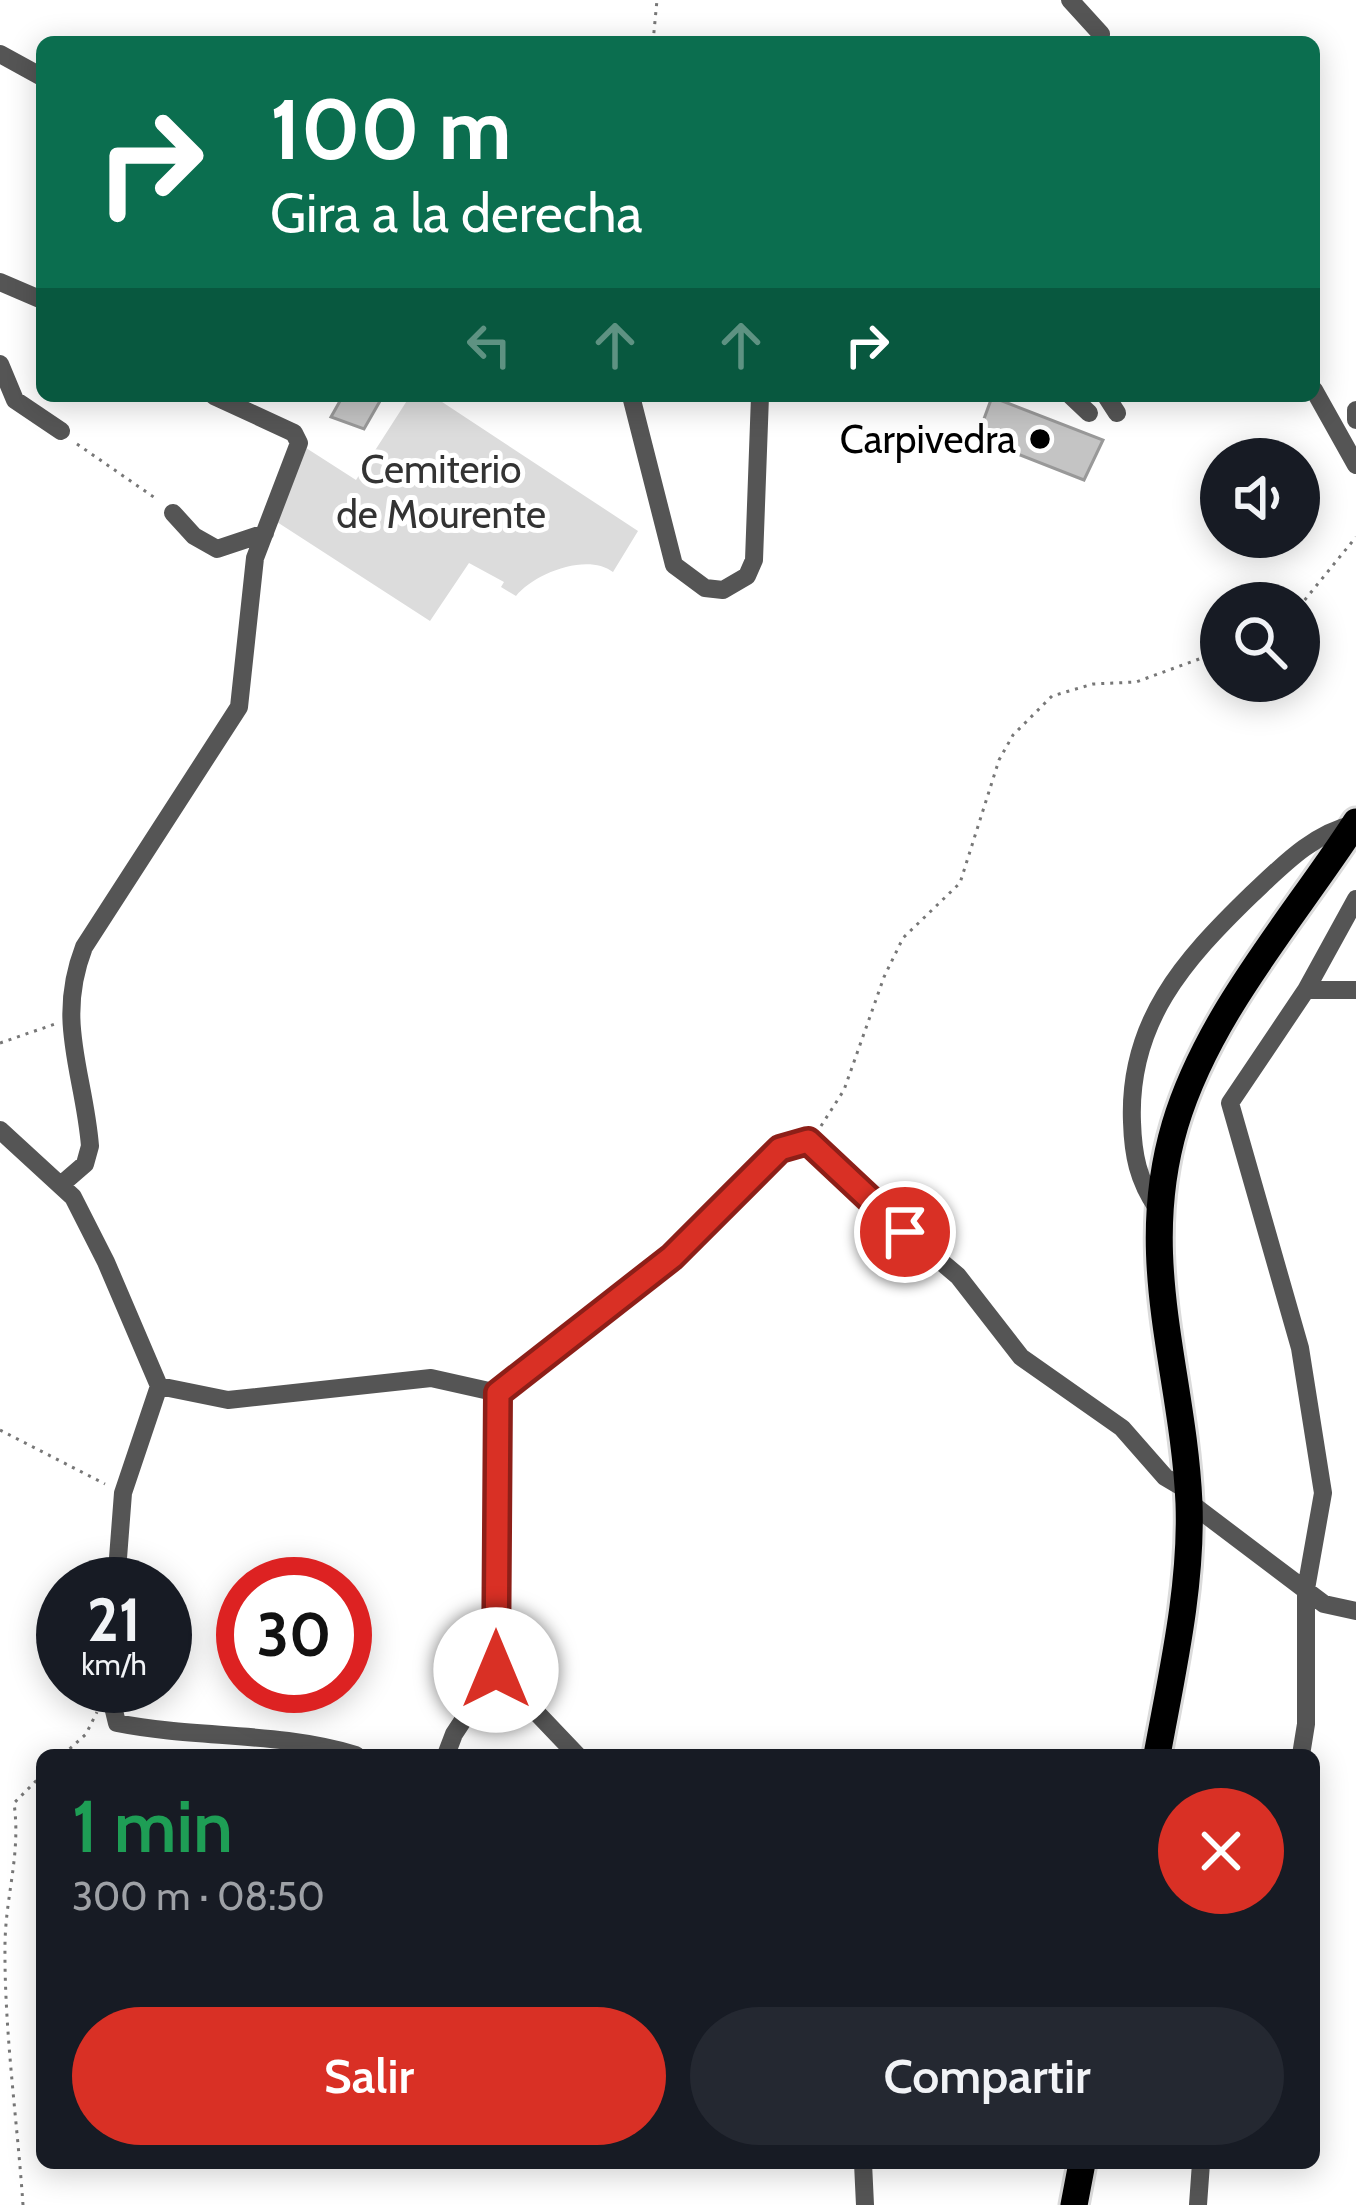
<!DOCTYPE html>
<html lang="es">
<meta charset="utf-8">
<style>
body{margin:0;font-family:Cabin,sans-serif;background:#242831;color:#f1f3f6;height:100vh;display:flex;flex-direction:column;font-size:45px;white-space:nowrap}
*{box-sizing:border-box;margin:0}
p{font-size:39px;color:#9ea1a6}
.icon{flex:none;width:66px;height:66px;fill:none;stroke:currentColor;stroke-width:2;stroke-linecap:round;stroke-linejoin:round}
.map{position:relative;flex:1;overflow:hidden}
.drawer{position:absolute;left:36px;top:1749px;width:1284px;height:420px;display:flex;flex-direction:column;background:#171b24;border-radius:18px;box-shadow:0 6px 30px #0003}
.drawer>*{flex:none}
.top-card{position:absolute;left:36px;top:36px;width:1284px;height:366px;border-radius:18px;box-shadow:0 6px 30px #0003;background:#0b6e4f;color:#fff;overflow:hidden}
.tools{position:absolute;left:1200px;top:438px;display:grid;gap:24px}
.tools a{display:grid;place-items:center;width:120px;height:120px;border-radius:50%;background:#171b24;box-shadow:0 6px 30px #0003;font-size:60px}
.speed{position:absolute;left:36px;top:1557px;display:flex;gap:24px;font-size:60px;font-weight:700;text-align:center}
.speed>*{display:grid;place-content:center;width:156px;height:156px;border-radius:50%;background:#171b24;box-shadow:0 6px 30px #0003;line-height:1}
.speed small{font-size:30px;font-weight:400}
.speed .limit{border:18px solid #d22;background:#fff;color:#111}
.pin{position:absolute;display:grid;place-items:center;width:102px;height:102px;color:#fff;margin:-51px;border:6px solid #fff;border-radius:50%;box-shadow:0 3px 12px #0007}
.me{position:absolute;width:132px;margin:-66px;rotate:0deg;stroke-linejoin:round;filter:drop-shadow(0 0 9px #0008)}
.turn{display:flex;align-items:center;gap:42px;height:252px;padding:0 36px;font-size:54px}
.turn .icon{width:156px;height:156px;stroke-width:2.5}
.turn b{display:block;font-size:84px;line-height:102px}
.lanes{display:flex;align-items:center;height:114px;padding:0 36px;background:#0003;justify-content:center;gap:60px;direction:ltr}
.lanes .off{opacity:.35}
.round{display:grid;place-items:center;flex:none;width:126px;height:126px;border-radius:63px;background:#242831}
.headline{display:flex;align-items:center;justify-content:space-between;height:204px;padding:0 36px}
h1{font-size:72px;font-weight:600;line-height:90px;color:#1e9e55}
.action{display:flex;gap:24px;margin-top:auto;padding:24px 36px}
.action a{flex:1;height:138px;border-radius:72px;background:#d93025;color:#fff;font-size:48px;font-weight:600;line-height:138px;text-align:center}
.action a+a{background:#242831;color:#f1f3f6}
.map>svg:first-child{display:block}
.green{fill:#dcdcdc}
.building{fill:#c4c4c4;stroke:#999;stroke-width:3}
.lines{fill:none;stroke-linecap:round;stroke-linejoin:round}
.highway-casing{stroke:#dbdbdb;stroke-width:33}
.path{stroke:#777;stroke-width:3;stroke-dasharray:3 6;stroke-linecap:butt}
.minor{stroke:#555;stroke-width:18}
.highway{stroke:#000;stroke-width:27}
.route-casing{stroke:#8d1f18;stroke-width:30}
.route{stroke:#d93025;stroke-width:21}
.poi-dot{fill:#000;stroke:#fff;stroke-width:4.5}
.labels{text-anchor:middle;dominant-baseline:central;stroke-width:10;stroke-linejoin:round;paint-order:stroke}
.poi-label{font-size:39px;fill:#000;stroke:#fff;text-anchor:end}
.park-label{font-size:39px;fill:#333;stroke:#fff}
</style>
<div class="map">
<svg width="1356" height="2205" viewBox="0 0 1356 2205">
<rect width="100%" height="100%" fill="#fff"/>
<path class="green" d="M410 396 430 400 433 396 638 531 613 572C587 552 533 574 516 596L501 587 504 582 469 563 430 621 277 522 303 446 356 480Z"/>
<path class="building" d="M331 396H371L380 401 364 429 331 417 340 401Z
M992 397 1103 440 1084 480 977 438Z"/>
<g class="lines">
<defs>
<path id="highway" d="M1157 1755C1172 1673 1192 1587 1189 1503 1183 1371 1135 1260 1175 1125 1208 1014 1293 919 1356 822
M1074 2205 1082 2163"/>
</defs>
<use href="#highway" class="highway-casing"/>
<path class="path" d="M653 42 657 0
M77 444 158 500
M1299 607 1356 537
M0 1043 55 1024
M821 1126 844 1090 884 977 903 938 960 883 999 760 1013 735 1052 696 1093 684 1136 682 1221 651
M0 1430 105 1484
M63 1755 86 1734 97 1712
M23 2205C17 2117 4 2030 5 1943 6 1893 21 1854 14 1803L42 1775"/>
<path class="minor" d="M1070 0 1101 34 1099 42
M0 54 42 77
M0 282 42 300
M0 364 15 400 61 431
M1314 390 1356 465
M631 396 674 565 705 588 723 590 747 576 754 560 760 396
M1071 396 1089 413
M1106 396 1117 413
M1356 410V420
M173 513 194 536 217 549 265 533
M1306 990H1356
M0 1130 73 1197 106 1262 159 1386 228 1400 431 1378 498 1393 672 1257 780 1149 808 1141 822 1150 844 1180 958 1276 1021 1357 1122 1428 1165 1477 1187 1490
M63 1183 85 1164 90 1146C84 1072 55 1022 84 947L239 707 255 558 299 443 294 433 214 396
M1157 1208C1138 1180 1133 1155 1132 1122 1128 1022 1184 960 1251 895 1282 866 1313 833 1355 824
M498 1393 496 1670 577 1755
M1189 1502 1324 1604 1356 1611
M116 1584 123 1493 159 1386
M108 1686 117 1723C197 1739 277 1731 356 1755
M446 1755 454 1734 496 1670
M1301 1755 1306 1724V1589L1323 1493 1300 1348 1230 1103 1306 990 1356 899
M863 2163 865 2205
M1198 2205 1201 2163"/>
<use href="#highway" class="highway"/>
</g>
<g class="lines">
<defs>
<path id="route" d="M496 1670 498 1393 672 1257 780 1149 808 1141 905 1232"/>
</defs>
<use href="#route" class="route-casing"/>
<use href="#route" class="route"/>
</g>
<circle class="poi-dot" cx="1040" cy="439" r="12"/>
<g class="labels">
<g class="poi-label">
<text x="1016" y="439">Carpivedra</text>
</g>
<g class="park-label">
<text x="441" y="469">Cemiterio<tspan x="441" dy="45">de Mourente</tspan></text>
</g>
</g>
</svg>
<div class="tools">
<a><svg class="icon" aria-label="sound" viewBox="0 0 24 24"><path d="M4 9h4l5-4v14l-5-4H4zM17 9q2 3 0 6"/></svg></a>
<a><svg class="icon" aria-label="search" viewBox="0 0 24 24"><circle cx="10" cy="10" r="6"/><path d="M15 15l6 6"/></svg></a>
</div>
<div class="speed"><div>21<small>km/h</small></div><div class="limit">30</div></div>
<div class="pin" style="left:905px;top:1232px;background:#d93025"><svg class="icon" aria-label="arrive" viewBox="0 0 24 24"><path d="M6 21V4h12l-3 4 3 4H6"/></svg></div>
<svg class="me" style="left:496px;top:1670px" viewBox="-20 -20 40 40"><circle r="19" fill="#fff"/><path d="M0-13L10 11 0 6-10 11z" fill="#d93025"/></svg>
<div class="top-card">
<div class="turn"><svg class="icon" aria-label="right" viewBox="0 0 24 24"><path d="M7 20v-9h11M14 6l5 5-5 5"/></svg><div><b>100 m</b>Gira a la derecha</div></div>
<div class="lanes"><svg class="icon off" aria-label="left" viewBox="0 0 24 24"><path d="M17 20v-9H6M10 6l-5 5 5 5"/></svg><svg class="icon off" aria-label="ahead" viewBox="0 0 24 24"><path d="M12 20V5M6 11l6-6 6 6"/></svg><svg class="icon off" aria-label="ahead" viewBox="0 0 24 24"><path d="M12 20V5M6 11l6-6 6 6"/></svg><svg class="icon" aria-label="right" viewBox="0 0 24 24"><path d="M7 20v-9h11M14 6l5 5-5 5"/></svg></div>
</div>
<section class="drawer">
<div class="headline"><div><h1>1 min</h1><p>300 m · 08:50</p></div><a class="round" style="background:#d93025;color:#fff"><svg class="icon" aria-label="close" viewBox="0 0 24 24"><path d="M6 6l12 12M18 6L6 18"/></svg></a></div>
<div class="action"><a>Salir</a><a>Compartir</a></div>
</section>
</div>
